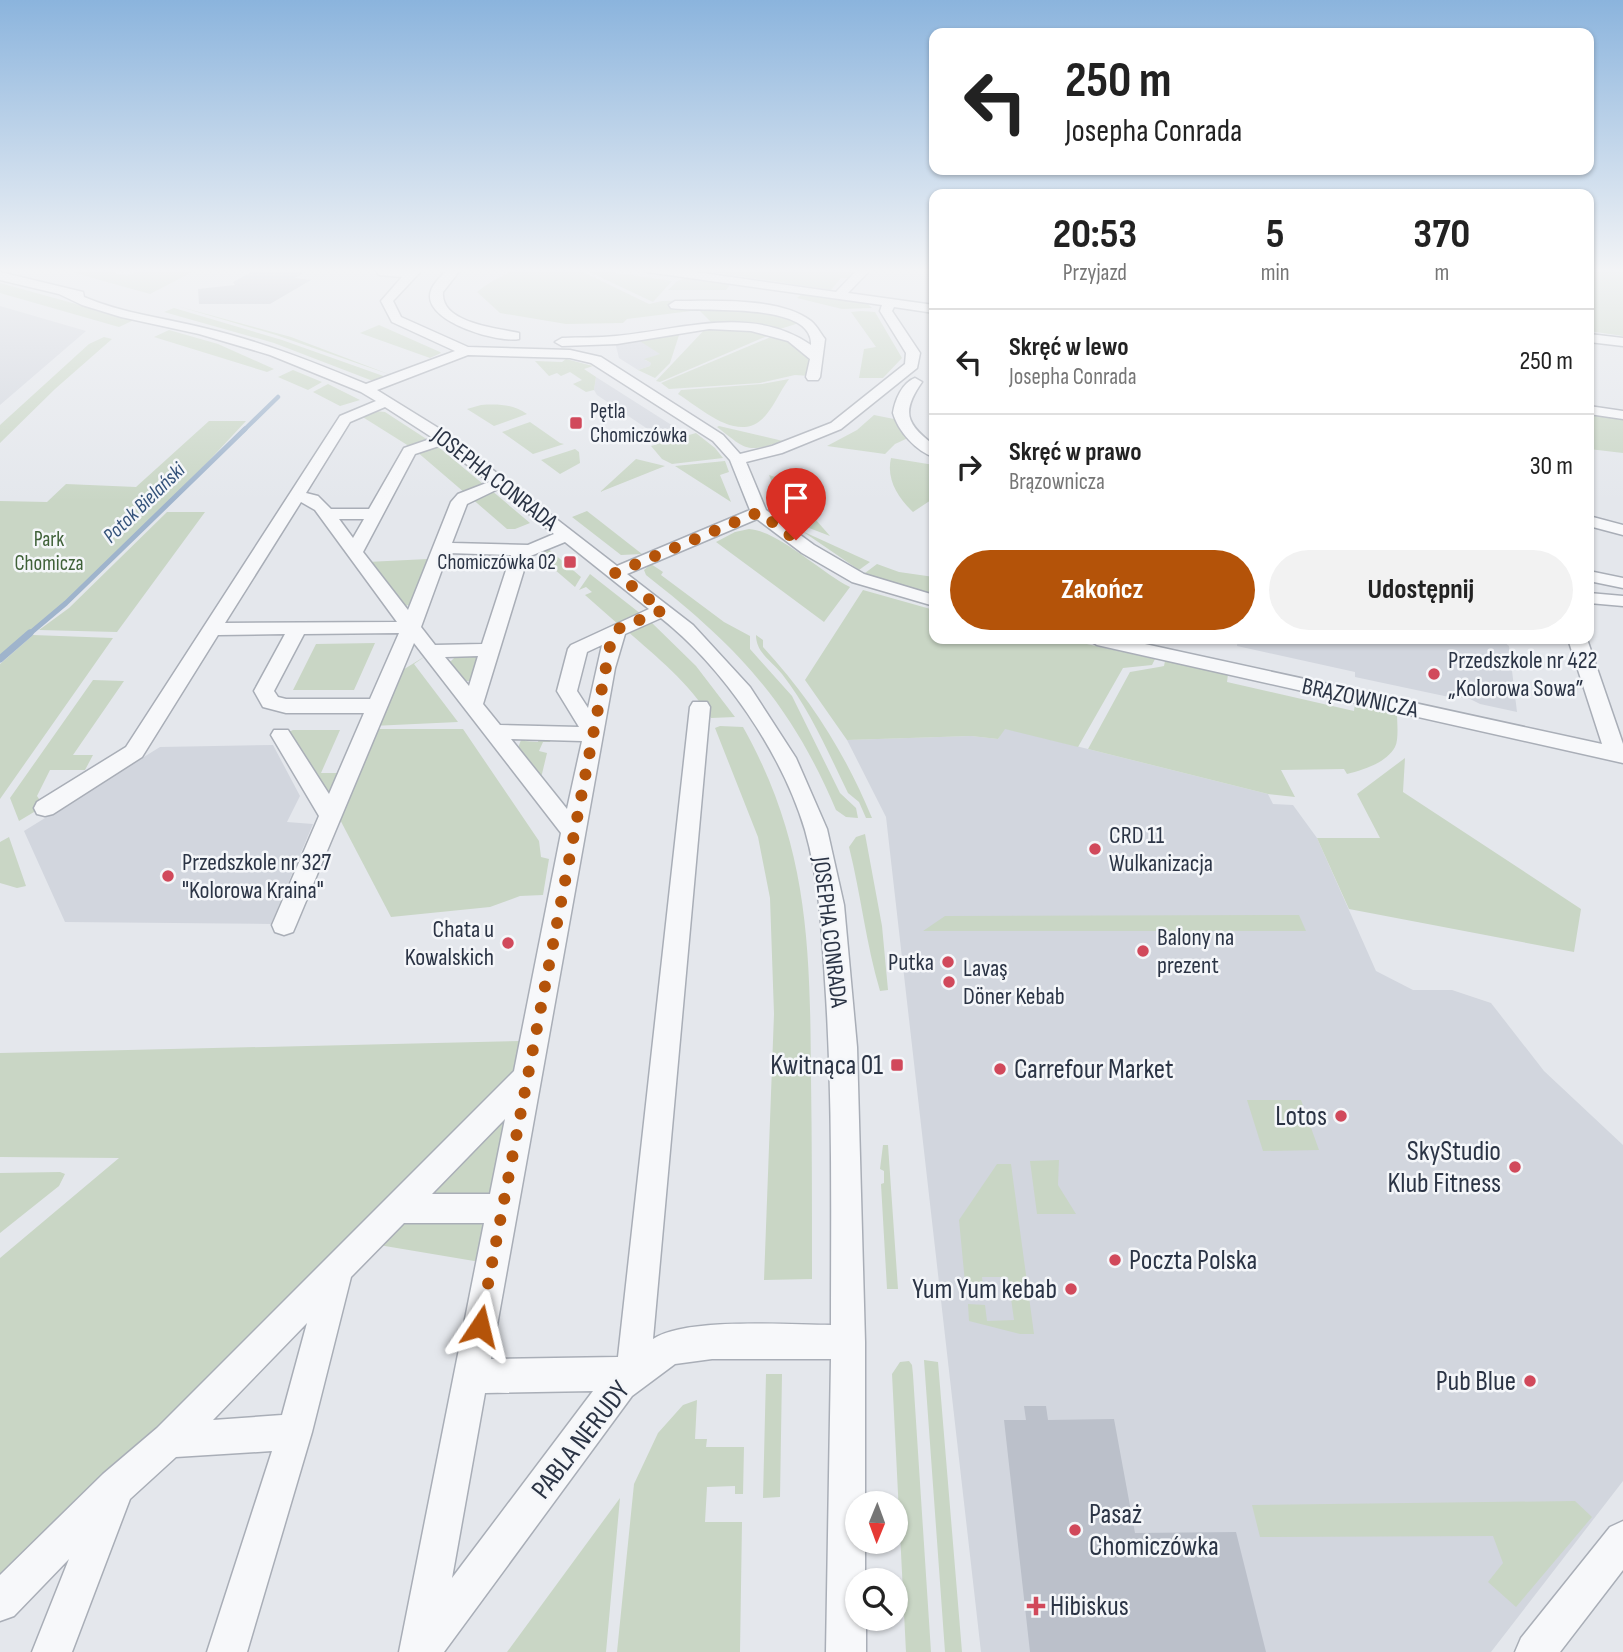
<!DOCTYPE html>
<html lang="pl">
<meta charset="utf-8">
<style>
body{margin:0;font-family:"Sofia Sans Condensed",sans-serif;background:#f2f2f2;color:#222;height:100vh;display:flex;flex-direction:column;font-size:26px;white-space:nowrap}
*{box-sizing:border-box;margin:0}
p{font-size:23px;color:#767676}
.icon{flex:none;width:38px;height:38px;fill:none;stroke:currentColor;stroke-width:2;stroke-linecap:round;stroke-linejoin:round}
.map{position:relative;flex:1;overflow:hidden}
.panel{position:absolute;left:929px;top:189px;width:665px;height:455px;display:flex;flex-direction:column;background:#fff;border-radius:14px;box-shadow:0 2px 5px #0004}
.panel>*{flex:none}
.hud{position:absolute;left:929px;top:28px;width:665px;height:147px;border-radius:14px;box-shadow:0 2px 5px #0004;background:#fff;color:#222;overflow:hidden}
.needle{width:46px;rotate:181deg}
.buttons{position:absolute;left:845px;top:1491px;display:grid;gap:14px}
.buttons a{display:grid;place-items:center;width:63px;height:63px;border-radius:50%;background:#fff;box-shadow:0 2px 5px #0004;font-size:35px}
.pin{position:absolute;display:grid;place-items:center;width:60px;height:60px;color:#fff;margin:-72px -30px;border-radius:50% 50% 50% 0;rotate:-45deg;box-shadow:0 0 7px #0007}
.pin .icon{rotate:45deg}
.me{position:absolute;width:77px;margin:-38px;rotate:10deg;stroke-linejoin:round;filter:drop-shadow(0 0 5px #0008)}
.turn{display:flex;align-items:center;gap:24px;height:147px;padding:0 21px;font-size:32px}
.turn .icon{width:91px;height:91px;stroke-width:2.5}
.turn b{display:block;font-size:49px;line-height:60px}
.eta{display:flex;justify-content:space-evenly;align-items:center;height:119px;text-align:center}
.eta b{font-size:42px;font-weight:700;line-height:49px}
.button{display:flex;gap:14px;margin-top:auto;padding:14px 21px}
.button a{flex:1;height:80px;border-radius:42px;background:#b45309;color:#fff;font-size:28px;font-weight:700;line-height:80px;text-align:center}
.button a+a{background:#f2f2f2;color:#222}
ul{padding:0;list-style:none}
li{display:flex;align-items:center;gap:21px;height:105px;padding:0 21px;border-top:2px solid #e0e0e0}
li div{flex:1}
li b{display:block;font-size:26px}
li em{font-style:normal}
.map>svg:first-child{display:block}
.built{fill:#d2d6de}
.green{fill:#c9d6c5}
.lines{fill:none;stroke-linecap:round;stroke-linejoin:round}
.stream-far2{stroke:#9fb4cc;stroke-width:4.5}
.stream-far1{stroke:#9fb4cc;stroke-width:5}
.stream{stroke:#9fb4cc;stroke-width:7}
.building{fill:#bbc0ca}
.minor-casing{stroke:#a9aeb7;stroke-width:3}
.minor{fill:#f7f8fa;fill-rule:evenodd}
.route{stroke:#b45309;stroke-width:12;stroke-dasharray:0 21.6}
.poi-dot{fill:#d1495b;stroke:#f4f6f9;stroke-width:2.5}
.labels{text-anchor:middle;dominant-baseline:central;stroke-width:5;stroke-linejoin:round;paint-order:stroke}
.far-poi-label{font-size:21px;fill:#2b3445;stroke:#f4f6f9;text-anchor:start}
.far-water-label{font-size:21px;font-style:italic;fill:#34527a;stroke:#f4f6f9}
.far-park-label{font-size:21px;fill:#3f6138;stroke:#f4f6f9}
.street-label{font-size:24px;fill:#2b3445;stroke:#f4f6f9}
.poi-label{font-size:24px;fill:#2b3445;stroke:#f4f6f9;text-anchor:start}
.near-poi-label{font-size:28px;fill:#2b3445;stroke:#f4f6f9;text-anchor:end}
.near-street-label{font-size:28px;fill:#2b3445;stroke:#f4f6f9}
</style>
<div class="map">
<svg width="1623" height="1652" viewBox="0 0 1623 1652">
<rect width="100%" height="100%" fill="#e4e7ec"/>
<path class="built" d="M0 306 86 331 0 405Z
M639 339 661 354 645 360 651 363 650 366 638 370 619 358 615 342Z
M596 377 681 431 661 438 597 395 594 390Z
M1238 639H1500L1509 646 1517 712 1480 704 1468 698 1449 697 1355 677V672L1237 646Z
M1004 728 1268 794 1273 804 1293 805 1317 838 1376 971 1413 990H1452L1491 1003 1544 1071 1623 1145V1481L1491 1652H981L886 817 847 740 971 736 998 739Z
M273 745 300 796 287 822 313 824 271 924 65 922 24 831 160 747Z"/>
<path class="green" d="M86 269H100L127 276 140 269H198L150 294 75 273Z
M515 269H577L649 304 662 301 696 300 693 307 755 310 799 323 780 329 712 323 699 310 627 319 623 323 566 324 500 313 477 292C491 280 500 278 515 269Z
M583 269H591L672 281 653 302Z
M695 269H858L851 278H841L831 290Z
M1589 269H1623V336L1589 331Z
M687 278 732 282 726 290H668L677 281Z
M0 283 134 320 119 327 0 293Z
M803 293 867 303 872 308 842 309 797 298Z
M177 306 291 337 391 375 276 335Z
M174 308 282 340 386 377 373 381 274 343 164 312Z
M862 311 875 312 902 358 883 378H859L864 349 876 347 851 312Z
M379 325 440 352 441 353 430 358 360 333Z
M707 327 774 333 660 382 656 381Z
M169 330 218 344 274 369 267 372 154 337Z
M680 332 670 363 655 378 638 370 650 366 651 363 644 359 660 354 638 340Z
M778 334C799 347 812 348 810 376L795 375 760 383 669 389 661 383Z
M104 337 112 339 55 389 0 443V425L89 344Z
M566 359 593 366 584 369 596 377 594 390 586 392 573 384 582 380 570 372 561 376 557 373 549 376 535 361 562 362Z
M293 370 322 382 308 390 278 377Z
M789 379C780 391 772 411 761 420 736 442 699 407 678 394L681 390 762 384Z
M328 384 360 400 340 406 313 392Z
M481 405C498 404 513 404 527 414L494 426 467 409Z
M375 411 385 412 428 440 426 443 412 448 361 416Z
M874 415 894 419 908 438 895 444 885 454 827 446 857 430Z
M1589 415 1623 420V453L1589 449Z
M209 421H246L164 509 78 592 0 656V501L47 502 66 484 136 487Z
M530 422 560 443 564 444 533 454 502 432Z
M719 426 783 441C745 454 746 449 717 427Z
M696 433 715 448 723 458 672 464 662 459 651 446Z
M436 445 483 484 480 488 465 493 416 451Z
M575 449 579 452 580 463 560 474 541 460Z
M891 458 934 465V498L913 512C898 498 886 479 891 458Z
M636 459 665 466 600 492Z
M725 461 729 472 720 475 731 502 675 466Z
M769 475 800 485 807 508 780 516 766 496 777 494Z
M491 490 530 523 515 529H507L470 497Z
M587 511 642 554 621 555 572 517Z
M167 512H205L117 632 39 630 69 608Z
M809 512 830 536 783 518Z
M749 529C779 531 820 572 850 587L824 622 716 542 735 532Z
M802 531 870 562 859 570Z
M545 546 581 577 575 587 533 551Z
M428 559 411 604 406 606 367 562Z
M651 564 663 572 661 575 724 622 750 636V649L792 696 840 793 856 808 858 818 846 817 836 810C790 702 738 647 646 575L644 570Z
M877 564 899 572 934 577V594L898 586 865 573Z
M590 574 641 614 619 625 585 595 592 592 586 587 579 590Z
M863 590 934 610V639H1064L1155 659 1152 665 1123 668 1078 747 1005 729 998 739 971 736 847 740 805 680Z
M650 621 696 666 735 717 711 718C688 682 658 658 626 630Z
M33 635 113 638 0 799V664Z
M756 635 763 640V647C811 699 845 753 872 818H866L859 802 848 793C828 752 810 710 782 674 772 661 756 653 756 635Z
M375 643 354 690H293L316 644Z
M427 655 414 664 458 722 372 726 393 676Z
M477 655 481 657 471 681H464L448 664 455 657Z
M1165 661 1228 674 1227 682 1354 711 1355 703 1397 713C1397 723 1399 739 1395 747 1386 763 1363 770 1347 774L1344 769 1281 770 1295 797 1268 794 1088 749 1130 672 1159 667 1164 666Z
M93 680 124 681 73 755H93L85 770H50L37 796 44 806 19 821 10 798Z
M720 726 743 727C809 845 810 947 811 1077 812 1144 812 1212 812 1279L764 1280 774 1014 770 898 758 837 715 728Z
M372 729H463L539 841 541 857 549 859 543 895 520 896 490 907 391 917 336 812Z
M293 730H340L321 773H340L330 798 286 733Z
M539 737 551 738 550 742H543L539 751 547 753 541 778 518 748 521 740 526 738 525 741 538 742Z
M1405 758 1403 792 1581 909 1574 952 1349 909 1317 838H1380L1357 794Z
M865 834 882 926 888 990 880 991C866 944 861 895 849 847L856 837Z
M9 837 26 886 17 888 0 883V842Z
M1299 915 1306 931H923L945 916Z
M521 1041 515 1072 0 1584V1258L119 1158 0 1157V1053Z
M1247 1100H1301L1319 1150 1263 1151Z
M500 1115H509L492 1200 451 1201 452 1193 428 1194Z
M883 1145H888L898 1289H887L881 1184 884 1183V1171L880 1169Z
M1059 1160 1058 1185 1076 1214H1037L1030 1161Z
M997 1164H1011L1034 1334H1020L969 1321 968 1304 985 1305 987 1321 1014 1320 1008 1277H982L984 1294 966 1293 959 1220Z
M60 1172 65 1174 59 1186 0 1233V1173Z
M398 1221 481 1223 485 1230 480 1262 373 1244Z
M924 1360 938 1362 962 1652H945Z
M909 1361 912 1365 913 1375 931 1652H906L892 1374 900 1362Z
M766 1374H782L780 1497 763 1498Z
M697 1400 695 1439H707L706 1447H744L743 1494H735V1486L707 1487 705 1522H742L740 1652H617L634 1484 658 1433 683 1405Z
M620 1498 606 1652H507Z
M1575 1501 1592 1517 1516 1607 1488 1582 1503 1563 1493 1536 1260 1537 1252 1505Z"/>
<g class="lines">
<path class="stream-far2" d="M243 431 278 397"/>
<path class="stream-far1" d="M28 635 66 603 245 429"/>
<path class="stream" d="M0 659 30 633"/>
</g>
<path class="building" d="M257 269 303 273 295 278 311 280 270 304H199L198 289 235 285 233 282Z
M1024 1406H1046L1048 1420 1114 1419 1135 1533 1236 1532 1266 1652H1030L1004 1420H1026Z"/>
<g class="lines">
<defs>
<path id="minor" d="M375 269H423L393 301 401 317 468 347 570 350 601 357 723 435 740 454 772 446 831 423 905 364 906 353 880 311 882 305 647 272 641 269H674L836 292 858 269H871L848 293 934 305V313L894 307 892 311 920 353 917 368 841 429 782 453 746 462 766 510 814 545 864 574 934 595V606L852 582 802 553 757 519 627 574 693 625 750 687 796 758 827 829 844 905 857 1047 865 1342V1503H858V1542H865V1580H858V1619H866V1652H826L831 1359H712L675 1364 632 1396 444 1652H399L484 1223H404L351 1277 312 1432 247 1652H207L272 1451 176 1457 130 1499 72 1652H32L69 1559 14 1616 0 1621V1575L103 1474 157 1428 514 1071 561 833 414 643 296 925 293 932 284 935 275 932 272 925 319 816 271 735 274 730H288L329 794 364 713H286L263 707 254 691 285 634 218 635 142 757 53 814 45 816 37 814 34 808 37 802 126 747 340 416 376 401 361 392 270 355 199 334 121 317 82 305 59 294 0 280V272L83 292 84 297C121 313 164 318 204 328 260 341 313 362 366 384L455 351 392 322 381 301 402 277 379 275ZM468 355 570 358 591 363 713 441 730 460 750 510 617 566 440 429 377 390ZM385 407 433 438 404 448 369 509H331L318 496 306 493 350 422ZM442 445 489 482 458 494 451 502 408 610 363 552 415 454ZM498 489 554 534 528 545 452 543 467 504ZM301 502 315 510 397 622 225 623ZM339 519H364L353 538ZM565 542 649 609 571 645 568 649 557 691 579 727 500 725 483 704 528 557ZM448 553 511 555 482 644 435 645 421 627ZM661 618C723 667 782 753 805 830 819 879 822 931 825 981 833 1096 831 1211 831 1325 789 1325 687 1317 653 1339L710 707 707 702H693L690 707 618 1357 491 1359 615 668 625 634ZM399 633 370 699H286L278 697 274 691 304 634ZM602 645 588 708 577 691 587 652ZM478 656 469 686 445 657ZM511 739 582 741 567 809ZM505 1119 490 1194H432ZM307 1323 282 1415 213 1420ZM593 1391 452 1578 485 1393Z
M448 269H461L443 292C440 323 496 328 519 333V339C498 343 429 323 430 296 430 286 441 276 448 269Z
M675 301C713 301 780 297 811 321 817 326 821 334 825 339L820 377 818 380H808L806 377 810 359 788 341 751 331 709 329 617 344 562 346 555 342 562 338C580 337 598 338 616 336 681 330 752 304 811 345 814 300 697 313 671 308L669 305Z
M1589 334 1623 338V346L1589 342Z
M915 378 922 382C901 412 906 424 934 445V457C916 451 898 431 893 413 895 400 902 383 915 378Z
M1589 406 1623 411V419L1589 414Z
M1589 516 1623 525V535L1589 526Z
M1589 571 1623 578V588L1589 581Z
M1589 593 1623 596V606L1589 603Z
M1087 639H1122L1602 744 1568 639H1587L1623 744V763L1097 645Z
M1623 1521V1570L1560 1652H1515L1521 1638 1610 1527Z"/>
</defs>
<use href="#minor" class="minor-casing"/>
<use href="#minor" class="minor"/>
</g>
<linearGradient id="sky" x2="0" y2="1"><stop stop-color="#8bb4dd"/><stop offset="0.54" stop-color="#f3f4f6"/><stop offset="1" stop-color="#f3f4f6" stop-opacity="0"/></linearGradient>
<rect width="1623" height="501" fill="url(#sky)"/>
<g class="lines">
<path class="route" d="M480 1326 610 646 618 629 663 610 615 573 759 512 796 540"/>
</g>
<g class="poi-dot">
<rect x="569" y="416" width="14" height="14" rx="3.5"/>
<rect x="563" y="555" width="14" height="14" rx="3.5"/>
<circle cx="1434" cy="674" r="7"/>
<circle cx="1095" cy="849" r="7"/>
<circle cx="168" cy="876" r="7"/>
<circle cx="508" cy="943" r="7"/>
<circle cx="1143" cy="951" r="7"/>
<circle cx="948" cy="962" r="7"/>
<circle cx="949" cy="982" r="7"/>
<rect x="890" y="1058" width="14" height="14" rx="3.5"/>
<circle cx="1000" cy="1069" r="7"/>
<circle cx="1341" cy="1116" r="7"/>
<circle cx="1515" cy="1167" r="7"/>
<circle cx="1115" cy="1260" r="7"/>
<circle cx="1071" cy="1289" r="7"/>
<circle cx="1530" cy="1381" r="7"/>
<circle cx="1075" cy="1530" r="7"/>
<path d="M1032.5 1595.5h7v7h7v7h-7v7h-7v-7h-7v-7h7z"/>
</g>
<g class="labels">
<g class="far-poi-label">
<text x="590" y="411">Pętla<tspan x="590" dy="24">Chomiczówka</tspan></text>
<text x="556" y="562" text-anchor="end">Chomiczówka 02</text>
</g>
<g class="far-water-label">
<text transform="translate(144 503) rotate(-44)">Potok Bielański</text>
</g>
<g class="far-park-label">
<text x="49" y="539">Park<tspan x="49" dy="24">Chomicza</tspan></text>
</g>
<g class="street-label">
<text transform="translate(495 479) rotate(38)">JOSEPHA CONRADA</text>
<text transform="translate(1360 698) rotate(12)">BRĄZOWNICZA</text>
<text transform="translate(830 932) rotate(83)">JOSEPHA CONRADA</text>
</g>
<g class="poi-label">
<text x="1448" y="660">Przedszkole nr 422<tspan x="1448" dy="28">„Kolorowa Sowa”</tspan></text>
<text x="1109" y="835">CRD 11<tspan x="1109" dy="28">Wulkanizacja</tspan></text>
<text x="182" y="862">Przedszkole nr 327<tspan x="182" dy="28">"Kolorowa Kraina"</tspan></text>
<text x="494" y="929" text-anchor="end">Chata u<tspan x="494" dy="28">Kowalskich</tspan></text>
<text x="1157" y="937">Balony na<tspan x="1157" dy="28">prezent</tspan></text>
<text x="934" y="962" text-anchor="end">Putka</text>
<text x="963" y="968">Lavaş<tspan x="963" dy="28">Döner Kebab</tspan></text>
</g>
<g class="near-poi-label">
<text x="883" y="1065">Kwitnąca 01</text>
<text x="1014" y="1069" text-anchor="start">Carrefour Market</text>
<text x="1327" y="1116">Lotos</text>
<text x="1501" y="1151">SkyStudio<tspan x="1501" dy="32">Klub Fitness</tspan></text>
<text x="1129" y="1260" text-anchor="start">Poczta Polska</text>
<text x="1057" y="1289">Yum Yum kebab</text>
<text x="1516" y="1381">Pub Blue</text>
<text x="1089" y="1514" text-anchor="start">Pasaż<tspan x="1089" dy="32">Chomiczówka</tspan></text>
<text x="1050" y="1606" text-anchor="start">Hibiskus</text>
</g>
<g class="near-street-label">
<text transform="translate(581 1440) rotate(-52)">PABLA NERUDY</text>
</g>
</g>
</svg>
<div class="buttons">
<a><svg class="needle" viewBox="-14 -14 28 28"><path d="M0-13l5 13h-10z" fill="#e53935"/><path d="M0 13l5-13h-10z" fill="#767676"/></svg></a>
<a><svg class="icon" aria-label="search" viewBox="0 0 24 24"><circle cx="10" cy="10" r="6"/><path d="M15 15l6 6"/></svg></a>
</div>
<div class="pin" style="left:796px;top:540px;background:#d93025"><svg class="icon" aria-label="arrive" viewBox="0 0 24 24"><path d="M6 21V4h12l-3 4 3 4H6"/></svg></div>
<svg class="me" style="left:480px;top:1326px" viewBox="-20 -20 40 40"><path d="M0-17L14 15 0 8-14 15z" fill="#b45309" stroke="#fff" stroke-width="4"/></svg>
<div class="hud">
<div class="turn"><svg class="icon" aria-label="left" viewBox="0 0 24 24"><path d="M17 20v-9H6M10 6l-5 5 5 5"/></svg><div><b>250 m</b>Josepha Conrada</div></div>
</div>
<section class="panel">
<div class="eta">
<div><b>20:53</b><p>Przyjazd</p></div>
<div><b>5</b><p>min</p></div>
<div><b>370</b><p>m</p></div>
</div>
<ul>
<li><svg class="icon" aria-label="left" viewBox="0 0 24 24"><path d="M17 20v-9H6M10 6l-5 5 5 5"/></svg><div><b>Skręć w lewo</b><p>Josepha Conrada</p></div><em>250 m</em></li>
<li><svg class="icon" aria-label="right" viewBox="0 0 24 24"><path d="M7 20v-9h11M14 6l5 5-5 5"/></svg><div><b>Skręć w prawo</b><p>Brązownicza</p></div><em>30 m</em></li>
</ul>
<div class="button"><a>Zakończ</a><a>Udostępnij</a></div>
</section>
</div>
